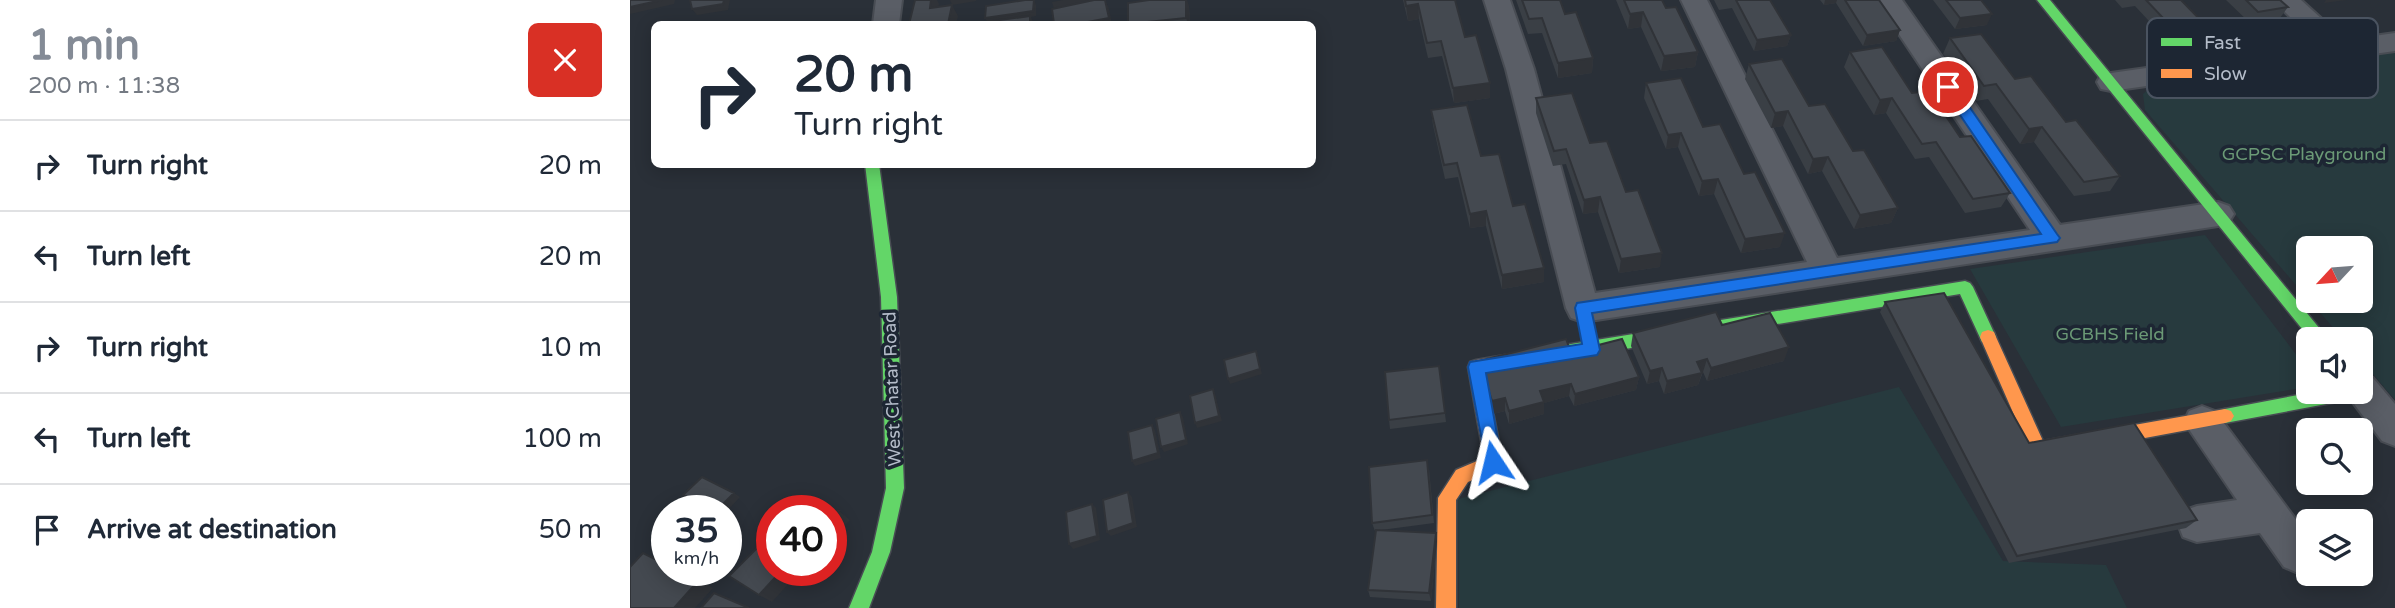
<!DOCTYPE html>
<meta charset="utf-8">
<style>
body{margin:0;font-family:"Varela Round",sans-serif;background:#f2f2f3;color:#1f2937;height:100vh;display:flex;flex-direction:column;font-size:26px;white-space:nowrap}
*{box-sizing:border-box;margin:0}
p{font-size:23px;color:#747a83}
.icon{flex:none;width:38px;height:38px;fill:none;stroke:currentColor;stroke-width:2;stroke-linecap:round;stroke-linejoin:round}
.map{position:relative;flex:1;overflow:hidden}
.sheet{display:flex;flex-direction:column;background:#fff;width:630px}
.sheet>*{flex:none}
.guide{position:absolute;left:21px;top:21px;width:665px;height:147px;border-radius:10px;box-shadow:0 4px 18px #0003;background:#fff;color:#1f2937;overflow:hidden}
.needle{width:46px;rotate:244deg}
.controls{position:absolute;left:1666px;top:236px;display:grid;gap:14px}
.controls a{display:grid;place-items:center;width:77px;height:77px;border-radius:10px;background:#fff;box-shadow:0 4px 18px #0003;font-size:35px}
.speed{position:absolute;left:21px;top:495px;display:flex;gap:14px;font-size:35px;font-weight:700;text-align:center}
.speed>*{display:grid;place-content:center;width:91px;height:91px;border-radius:50%;background:#fff;box-shadow:0 4px 18px #0003;line-height:1}
.speed small{font-size:18px;font-weight:400}
.speed .limit{border:10px solid #d22;background:#fff;color:#111}
.pin{position:absolute;display:grid;place-items:center;width:60px;height:60px;color:#fff;margin:-30px;border:4px solid #fff;border-radius:50%;box-shadow:0 2px 7px #0007}
.me{position:absolute;width:77px;margin:-38px;rotate:350deg;stroke-linejoin:round;filter:drop-shadow(0 0 5px #0008)}
.turn{display:flex;align-items:center;gap:24px;height:147px;padding:0 28px;font-size:32px}
.turn .icon{width:91px;height:91px;stroke-width:2.5}
.turn b{display:block;font-size:49px;line-height:60px}
.round{display:grid;place-items:center;flex:none;width:74px;height:74px;border-radius:10px;background:#f2f2f3}
.overview{display:flex;align-items:center;justify-content:space-between;height:119px;padding:0 28px}
h1{font-size:42px;font-weight:800;line-height:52px;color:#848b96}
ul{padding:0;list-style:none}
li{display:flex;align-items:center;gap:21px;height:91px;padding:0 28px;border-top:2px solid #e0e1e3}
li div{flex:1}
li b{display:block;font-size:26px}
li em{font-style:normal}
main{display:flex;flex:1;min-height:0}
.map>svg:first-child{display:block}
.green{fill:#273a3e}
.lines{fill:none;stroke-linecap:round;stroke-linejoin:round}
.street-casing{stroke:#484c53;stroke-width:4}
.fast-casing{stroke:#484c53;stroke-width:3}
.slow-casing{stroke:#484c53;stroke-width:3}
.street{fill:#5a5e66;fill-rule:evenodd}
.fast{fill:#63d668;fill-rule:evenodd}
.slow{fill:#ff974d;fill-rule:evenodd}
.wall{fill:#3a3f45}
.shaded-wall{fill:#303338}
.building{fill:#444950;stroke:#303338;stroke-width:2}
.route{fill:#1a73e8;stroke:#114b97;stroke-width:2}
.labels{text-anchor:middle;dominant-baseline:central;stroke-width:7;stroke-linejoin:round;paint-order:stroke}
.park-label{font-size:18px;fill:#6b9a76;stroke:#1d2633}
.street-label{font-size:18px;fill:#b4bcc9;stroke:#1d2633}
.key{fill:#1d2633;stroke:#4a5360;stroke-width:2}
.key-label{font-size:19px;fill:#b4bcc9}
</style>
<main>
<section class="sheet">
<div class="overview"><div><h1>1 min</h1><p>200 m · 11:38</p></div><a class="round" style="background:#d93025;color:#fff"><svg class="icon" aria-label="close" viewBox="0 0 24 24"><path d="M6 6l12 12M18 6L6 18"/></svg></a></div>
<ul>
<li><svg class="icon" aria-label="right" viewBox="0 0 24 24"><path d="M7 20v-9h11M14 6l5 5-5 5"/></svg><div><b>Turn right</b></div><em>20 m</em></li>
<li><svg class="icon" aria-label="left" viewBox="0 0 24 24"><path d="M17 20v-9H6M10 6l-5 5 5 5"/></svg><div><b>Turn left</b></div><em>20 m</em></li>
<li><svg class="icon" aria-label="right" viewBox="0 0 24 24"><path d="M7 20v-9h11M14 6l5 5-5 5"/></svg><div><b>Turn right</b></div><em>10 m</em></li>
<li><svg class="icon" aria-label="left" viewBox="0 0 24 24"><path d="M17 20v-9H6M10 6l-5 5 5 5"/></svg><div><b>Turn left</b></div><em>100 m</em></li>
<li><svg class="icon" aria-label="arrive" viewBox="0 0 24 24"><path d="M6 21V4h12l-3 4 3 4H6"/></svg><div><b>Arrive at destination</b></div><em>50 m</em></li>
</ul>
</section>
<div class="map">
<svg width="1765" height="608" viewBox="0 0 1765 608">
<rect width="100%" height="100%" fill="#2a3038"/>
<path class="green" d="M1765 50V400L1731 360V340L1713 339 1680 301H1731V248H1678V299L1515 110 1513 94 1524 84Z
M1575 235 1678 370V387L1431 427 1340 269Z
M1269 387 1373 561 1476 565 1497 608H829L828 499Z"/>
<g class="lines">
<defs>
<path id="street" d="M246 0H272L269 24H243Z
M854 0H880L904 69 965 293 1177 262 1051 0H1077L1207 258 1400 230 1246 0H1272L1430 225 1588 202 1599 206 1604 214 1599 222 1588 226 953 322 941 318 936 308 876 69Z
M1643 0H1671L1715 40 1765 33V51L1481 91 1471 89 1467 82 1471 75 1481 73 1687 44Z
M1731 374 1743 378 1765 404V446L1752 441 1715 392H1731Z
M1572 406 1585 411 1678 536V569L1668 573 1654 567 1630 533 1567 542 1553 537 1548 524 1553 511 1567 506 1607 500 1554 422 1559 411Z"/>
<path id="fast" d="M1407 0H1420L1699 340H1681Z
M235 164H249L267 297 274 488 260 552 239 608H219L242 552 256 488 251 297Z
M1335 281 1340 283 1343 287 1366 337 1364 342H1352L1330 294 910 363 904 361 902 356 904 351 910 349Z
M1731 391V392L1729 397 1723 399 1595 423 1589 421 1586 416 1589 411 1595 409 1684 392Z"/>
<path id="slow" d="M1358 330 1364 332 1366 337 1413 441 1595 409 1601 411 1604 416 1601 421 1595 423 1408 458 1402 456 1350 337 1352 332Z
M910 349 916 351 918 356 916 361 855 372 873 462 870 468 838 482 826 500V608H806L808 498 826 470 854 458 838 367 840 362 846 360Z"/>
</defs>
<use href="#street" class="street-casing"/>
<use href="#fast" class="fast-casing"/>
<use href="#slow" class="slow-casing"/>
<use href="#street" class="street"/>
<use href="#fast" class="fast"/>
<use href="#slow" class="slow"/>
</g>
<path class="wall" d="M773 0H825L835 37 860 83V98L824 103 812 56 798 58 789 19 778 21Z
M886 0H930L935 14 963 58 962 73 928 78 912 33 898 34Z
M986 0H1032L1036 8 1068 52 1065 67 1031 71 1011 27 998 29Z
M1084 0H1140L1161 35 1157 46 1124 51 1102 8 1089 10Z
M1190 0H1249L1270 30 1266 41 1233 46 1206 3 1194 5Z
M1303 0H1351L1357 25 1325 29Z
M1485 0H1551L1583 33 1575 44 1545 49 1505 6 1492 8Z
M1596 0H1650L1658 7 1650 18 1620 23Z
M559 6 560 24H498Z
M1320 38 1436 122 1490 176 1480 191 1444 196 1404 142 1390 144 1358 99 1346 101 1313 54Z
M1220 52 1282 93 1330 137 1380 193 1371 207 1335 213 1299 157 1285 159 1256 113 1244 115 1214 67Z
M1119 64 1179 106 1223 151 1268 208 1261 223 1224 229 1192 171 1178 174 1153 126 1141 128 1115 79Z
M1016 83 1073 127 1150 247 1111 253 1084 194 1069 196 1048 147 1036 149 1014 98Z
M906 98 960 143 996 192 1030 267 989 273 968 212 953 214 936 164 923 166 906 113Z
M801 110 851 156 883 206 914 268V282L872 289 856 226 840 228 828 177 815 179 803 125Z
M1255 302 1399 443 1567 520 1556 528 1379 563 1250 312Z
M1092 325 1154 361 1077 381 1073 372 1068 385 1034 394 1029 381 1017 384 1001 346 1003 333Z
M941 352 1009 377 1006 390 944 406 939 396 914 403V414L879 424 875 411 863 414 850 374 849 361Z
M809 366 816 422 760 429 759 420Z
M799 469 804 523 751 530 806 533 807 541 801 601 740 597 738 590 746 530 745 531 742 523Z"/>
<path class="shaded-wall" d="M32 0H45L44 4 0 14V7Z
M94 0H100L98 10 67 15 62 9Z
M301 0H307L309 4 306 19 300 8Z
M320 0H346V1L322 5Z
M404 0 406 5V16L401 17 403 22V24H358L355 18Z
M433 0H471L424 8 422 2Z
M475 0 479 9 482 24H447Z
M556 0H557L559 6 560 24H558L556 18Z
M1195 0H1207L1206 3 1194 5Z
M1696 0H1717L1694 3Z
M788 4 789 19 778 21 776 6Z
M322 5 328 16 326 24H318Z
M1013 12 1011 27 998 29 1000 14Z
M1362 14 1357 25 1325 29 1330 18Z
M1270 30 1266 41 1233 46 1237 35Z
M1583 33 1575 44 1545 49 1552 38Z
M1161 35 1157 46 1124 51 1127 40Z
M1068 52 1065 67 1031 71 1034 56Z
M963 58 962 73 928 78V63Z
M860 83V98L824 103 823 88Z
M1262 98 1256 113 1244 115 1250 100Z
M1158 111 1153 126 1141 128 1145 113Z
M1412 127 1404 142 1390 144 1399 129Z
M1051 133 1048 147 1036 149 1038 135Z
M1198 157 1192 171 1178 174 1183 159Z
M1088 179 1084 194 1069 196 1072 181Z
M970 197 968 212 953 214 954 200Z
M1268 208 1261 223 1224 229 1230 215Z
M856 211V226L840 228V214Z
M1155 233 1150 247 1111 253 1115 239Z
M1032 253 1030 267 989 273 991 259Z
M914 268V282L872 289V275Z
M1159 347 1154 361 1077 381 1081 368Z
M626 351 632 374 600 384 598 379Z
M1077 359 1073 372 1066 374 1072 373 1068 385 1034 394 1037 381 1067 362Z
M1032 368 1029 381 1017 384 1020 371Z
M1009 377 1006 390 944 406 945 394Z
M941 384 939 396 914 403V414L879 424V411L910 391Z
M583 389 585 394 592 421 567 428 565 423Z
M875 398V411L863 414 862 401Z
M550 412 553 417 558 444 534 452 531 447Z
M522 425 525 430 531 458 505 466 502 461Z
M498 492 502 497 507 527 481 536 477 532Z
M104 493 110 497 96 512V511H86Z
M462 504 466 508 470 540 443 549 439 544Z
M209 511 220 520 201 539V519Z
M806 533 807 541 801 601 799 593Z
M152 570H171L142 602 129 595Z
M69 580 83 588 65 608H44Z"/>
<path class="building" d="M0 0H32L0 7Z
M60 0H94L93 4 62 9Z
M285 0H301L300 8 322 5 318 24H279Z
M395 0H404L403 11 355 18 356 6Z
M464 0H475L479 18 447 24H424L422 9Z
M519 0H556V18L498 24V3Z
M775 0H825L835 37 846 35 860 83 823 88 811 41 797 43 788 4 776 6Z
M892 0H930L935 14 946 12 963 58 928 63 912 18 899 19Z
M994 0H1032L1036 8 1046 7 1068 52 1034 56 1013 12 1000 14Z
M1106 0H1140L1161 35 1127 40Z
M1215 0H1249L1270 30 1237 35Z
M1316 0H1351L1362 14 1330 18Z
M1516 0H1551L1583 33 1552 38Z
M1616 0H1650L1658 7 1628 12Z
M400 16V24H355V22Z
M1351 34 1385 79 1401 76 1436 122 1446 120 1490 176 1454 182 1412 127 1399 129 1366 84 1354 86 1320 38Z
M1252 47 1282 93 1299 91 1330 137 1341 136 1380 193 1343 199 1306 142 1292 144 1262 98 1250 100 1220 52Z
M1152 59 1179 106 1195 104 1223 151 1234 150 1268 208 1230 215 1198 157 1183 159 1158 111 1145 113 1119 64Z
M1051 78 1073 127 1090 124 1114 174 1125 172 1155 233 1115 239 1088 179 1072 181 1051 133 1038 135 1016 83Z
M942 93 960 143 977 141 996 192 1008 190 1032 253 991 259 970 197 954 200 936 149 924 151 906 98Z
M837 105 851 156 869 154 883 206 895 204 914 268 872 275 856 211 840 214 827 163 814 165 801 110Z
M1314 293 1399 443 1504 423 1567 520 1387 556 1255 302Z
M1086 312 1092 325 1140 313 1159 347 1081 368 1077 359 1067 362 1072 373 1037 381 1032 368 1020 371 1003 333Z
M936 339 941 352 992 339 1009 377 945 394 941 384 910 391 914 402 879 411 875 398 862 401 849 361Z
M626 351 630 369 598 379 594 360Z
M809 366 815 413 759 420 755 372Z
M583 389 589 416 565 423 560 396Z
M550 412 556 440 531 447 526 419Z
M522 425 528 453 502 461 498 432Z
M797 460 802 515 742 523 739 467Z
M72 477 104 493 86 511H83L53 495Z
M498 492 503 523 477 532 473 500Z
M462 504 467 536 439 544 436 512Z
M169 505 209 511 201 519V511H164Z
M746 530 806 533 799 593 738 590Z
M142 533V570H152L129 595 99 576Z
M13 553 37 565V570H48L69 580 44 608H0V567Z
M84 593 119 608H71Z"/>
<path class="route" d="M1318 82 1323 83 1427 234 1430 238 1427 242 962 313 970 350 967 355 856 373 872 462 870 468 863 470 857 468 838 367 840 362 952 344 945 308 947 303 1411 234 1313 90V83Z"/>
<g class="labels">
<g class="park-label">
<text x="1674" y="154">GCPSC Playground</text>
<text x="1480" y="334">GCBHS Field</text>
</g>
<g class="street-label">
<text transform="translate(262 389) rotate(-92)">West Chatar Road</text>
</g>
</g>
<rect x="1517" y="18" width="231" height="80" rx="10" class="key"/>
<rect x="1531" y="38" width="31" height="8" fill="#63d668"/>
<rect x="1531" y="69" width="31" height="9" fill="#ff974d"/>
<g class="key-label">
<text x="1574" y="49">Fast</text>
<text x="1574" y="80">Slow</text>
</g>
</svg>
<div class="controls">
<a><svg class="needle" viewBox="-14 -14 28 28"><path d="M0-13l5 13h-10z" fill="#e53935"/><path d="M0 13l5-13h-10z" fill="#747a83"/></svg></a>
<a><svg class="icon" aria-label="sound" viewBox="0 0 24 24"><path d="M4 9h4l5-4v14l-5-4H4zM17 9q2 3 0 6"/></svg></a>
<a><svg class="icon" aria-label="search" viewBox="0 0 24 24"><circle cx="10" cy="10" r="6"/><path d="M15 15l6 6"/></svg></a>
<a><svg class="icon" aria-label="layers" viewBox="0 0 24 24"><path d="M12 4l9 5-9 5-9-5zM3 14l9 5 9-5"/></svg></a>
</div>
<div class="speed"><div>35<small>km/h</small></div><div class="limit">40</div></div>
<div class="pin" style="left:1318px;top:87px;background:#d93025"><svg class="icon" aria-label="arrive" viewBox="0 0 24 24"><path d="M6 21V4h12l-3 4 3 4H6"/></svg></div>
<svg class="me" style="left:863px;top:462px" viewBox="-20 -20 40 40"><path d="M0-17L14 15 0 8-14 15z" fill="#1a73e8" stroke="#fff" stroke-width="4"/></svg>
<div class="guide">
<div class="turn"><svg class="icon" aria-label="right" viewBox="0 0 24 24"><path d="M7 20v-9h11M14 6l5 5-5 5"/></svg><div><b>20 m</b>Turn right</div></div>
</div>
</div>
</main>
